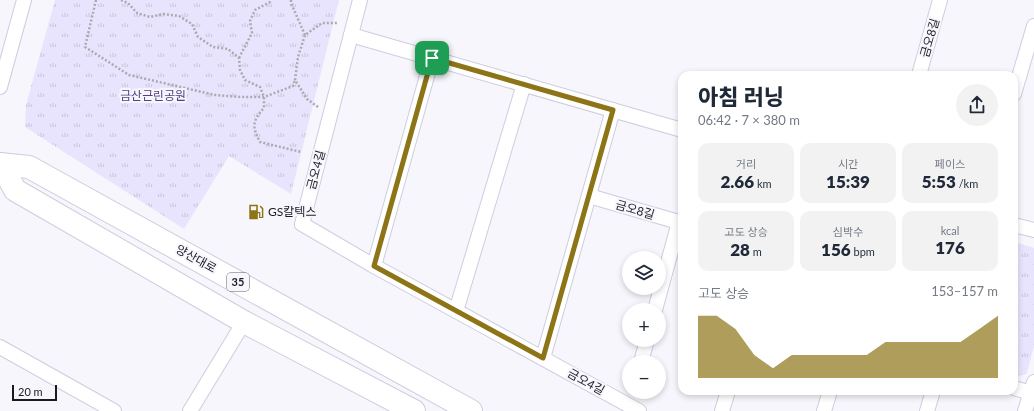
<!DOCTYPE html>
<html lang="ko">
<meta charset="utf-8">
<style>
body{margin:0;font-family:Lato,"Noto Sans KR",sans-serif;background:#f2f2f3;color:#1f2937;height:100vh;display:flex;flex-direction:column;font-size:15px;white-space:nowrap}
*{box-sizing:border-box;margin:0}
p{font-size:13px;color:#747a83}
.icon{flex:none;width:22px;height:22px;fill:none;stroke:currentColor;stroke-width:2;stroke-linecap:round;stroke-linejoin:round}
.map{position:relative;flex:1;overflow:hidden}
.drawer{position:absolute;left:678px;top:71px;width:340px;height:324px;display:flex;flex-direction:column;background:#fff;border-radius:12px;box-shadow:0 2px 6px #0003}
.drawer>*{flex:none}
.tools{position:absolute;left:622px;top:251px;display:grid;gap:8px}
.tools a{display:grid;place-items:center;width:44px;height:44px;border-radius:50%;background:#fff;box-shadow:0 2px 6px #0003;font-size:20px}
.scale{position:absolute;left:12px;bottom:10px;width:45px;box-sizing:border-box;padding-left:4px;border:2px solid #1b1a20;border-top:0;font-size:11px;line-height:14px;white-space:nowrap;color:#1b1a20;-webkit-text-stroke:3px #f7f6fd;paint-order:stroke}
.pin{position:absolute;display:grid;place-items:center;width:34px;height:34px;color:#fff;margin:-17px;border-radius:8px;box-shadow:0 2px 6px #0006}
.round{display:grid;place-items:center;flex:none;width:42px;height:42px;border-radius:21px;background:#f2f2f3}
.summary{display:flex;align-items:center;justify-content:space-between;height:68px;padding:0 20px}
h1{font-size:22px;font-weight:800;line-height:30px}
.metrics{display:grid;grid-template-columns:repeat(3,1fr);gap:6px;height:68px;padding:4px 20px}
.metrics div{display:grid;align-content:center;border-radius:10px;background:#f2f2f3;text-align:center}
.metrics b{font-size:17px;font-weight:800}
.metrics small{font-size:11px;font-weight:400}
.metrics p{font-size:11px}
.chart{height:112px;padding:8px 20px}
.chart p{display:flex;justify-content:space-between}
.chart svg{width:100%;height:72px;margin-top:4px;fill:#8c7417;opacity:.7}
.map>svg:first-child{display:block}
.grass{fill:url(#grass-tufts)}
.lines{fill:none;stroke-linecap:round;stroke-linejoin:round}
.minor-casing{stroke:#cfccde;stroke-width:16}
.primary-casing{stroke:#cfccde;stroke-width:24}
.path{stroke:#abaab0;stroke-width:2.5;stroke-dasharray:2 2;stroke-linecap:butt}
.minor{stroke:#fff;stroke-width:14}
.primary{stroke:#fff;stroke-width:22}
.route-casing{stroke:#fff;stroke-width:8}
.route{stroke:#8c7417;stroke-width:5}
.labels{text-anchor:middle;stroke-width:4;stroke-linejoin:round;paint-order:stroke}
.shield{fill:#f7f6fd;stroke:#5d5c62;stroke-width:1}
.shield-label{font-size:11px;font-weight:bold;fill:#1b1a20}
.street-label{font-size:12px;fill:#1b1a20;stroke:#f7f6fd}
.park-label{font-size:12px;fill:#534184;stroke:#f7f6fd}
.poi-label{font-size:12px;fill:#1b1a20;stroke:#f7f6fd;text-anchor:start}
</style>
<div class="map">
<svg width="1034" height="411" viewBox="0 0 1034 411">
<defs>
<pattern id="grass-tufts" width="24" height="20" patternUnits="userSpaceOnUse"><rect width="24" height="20" fill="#e9e4fd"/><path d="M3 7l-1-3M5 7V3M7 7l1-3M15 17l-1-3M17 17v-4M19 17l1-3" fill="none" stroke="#c7c3d9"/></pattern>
</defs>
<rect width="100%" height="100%" fill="#f7f6fd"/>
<!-- grass -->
<g class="grass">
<path d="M55,0H339L291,194L229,156L184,229L25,127L26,105Z"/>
<path d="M1014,242L1034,248V346L1027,373L1014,378Z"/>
</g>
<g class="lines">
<defs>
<g id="minor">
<path d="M360,0L302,224L374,266L639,411"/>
<path d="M351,35L682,130"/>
<path d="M919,75L940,0"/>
<path d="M0,87L24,0"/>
<path d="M1014,94L1034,26"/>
<path d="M589,196L682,223"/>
<path d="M1014,225L1034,230"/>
<path d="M374,266L432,58"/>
<path d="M655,310L679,222"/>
<path d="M456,311L524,84"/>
<path d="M0,347L114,411"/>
<path d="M543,358L613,110"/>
<path d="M641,362L647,340"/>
<path d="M1014,388L1031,393"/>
<path d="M190,411L244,322"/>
<path d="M722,411L728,391"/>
<path d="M824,411L830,391"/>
<path d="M927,411L933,391"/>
<path d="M1025,411L1034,382"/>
</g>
<g id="primary">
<path d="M0,164L29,167L471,411"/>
<path d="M1,164L15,190L244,322L414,411"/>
</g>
</defs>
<!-- minor casing -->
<use href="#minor" class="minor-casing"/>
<!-- primary casing -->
<use href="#primary" class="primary-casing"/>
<!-- path -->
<g class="path">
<path d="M96,0L85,47L129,75L215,95L240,97H264L293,86L295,80"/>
<path d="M121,0L128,3L137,13L150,17L163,14L179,16L192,24L198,37L213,47L228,49L239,58L240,70L245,80L260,87L264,97V108C252,121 252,127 260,142L301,152"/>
<path d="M291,0V3L305,35"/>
<path d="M239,58L252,33L250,21L255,10L270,2L271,0"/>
<path d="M318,107L307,99L295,80L298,57L305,35L322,23H337"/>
</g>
<!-- minor -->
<use href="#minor" class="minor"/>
<!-- primary -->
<use href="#primary" class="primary"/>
</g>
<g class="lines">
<defs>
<path id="route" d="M432,58L613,110L543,358L374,266Z"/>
</defs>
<!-- route casing -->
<use href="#route" class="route-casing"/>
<!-- route -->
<use href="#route" class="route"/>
</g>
<!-- icons -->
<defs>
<symbol id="fuel-bare" viewBox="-9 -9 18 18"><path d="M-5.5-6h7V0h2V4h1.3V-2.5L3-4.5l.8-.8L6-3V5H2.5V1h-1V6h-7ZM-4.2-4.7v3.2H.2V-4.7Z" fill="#8c7417" stroke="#f7f6fd" stroke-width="2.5" paint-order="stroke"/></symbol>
</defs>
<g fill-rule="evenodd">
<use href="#fuel-bare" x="245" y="201" width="22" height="22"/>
</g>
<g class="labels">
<!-- shield labels -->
<rect class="shield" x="227" y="273" width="22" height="18" rx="3"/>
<g class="shield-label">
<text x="238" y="286">35</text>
</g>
<!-- street labels -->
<g class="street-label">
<text transform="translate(930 38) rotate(-74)" y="4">금오8길</text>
<text transform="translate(316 170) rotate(-75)" y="4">금오4길</text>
<text transform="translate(635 210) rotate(16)" y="4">금오8길</text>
<text transform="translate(196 259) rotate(29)" y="4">양산대로</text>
<text transform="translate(586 382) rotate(29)" y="4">금오4길</text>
</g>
<!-- park labels -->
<g class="park-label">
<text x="153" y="100">금산근린공원</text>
</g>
<!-- poi labels -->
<g class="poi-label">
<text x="268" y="216">GS칼텍스</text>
</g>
</g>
</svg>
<div class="tools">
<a><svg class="icon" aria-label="layers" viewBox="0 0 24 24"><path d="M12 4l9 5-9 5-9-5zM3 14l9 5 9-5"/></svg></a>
<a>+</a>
<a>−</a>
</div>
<div class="scale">20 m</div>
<div class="pin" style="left:432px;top:58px;background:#1e9e55"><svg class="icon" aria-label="arrive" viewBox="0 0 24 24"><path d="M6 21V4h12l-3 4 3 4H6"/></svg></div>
<section class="drawer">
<div class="summary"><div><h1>아침 러닝</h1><p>06:42 · 7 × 380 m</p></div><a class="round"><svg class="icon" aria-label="share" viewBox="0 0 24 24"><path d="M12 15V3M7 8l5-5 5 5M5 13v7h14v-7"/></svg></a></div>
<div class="metrics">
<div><p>거리</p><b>2.66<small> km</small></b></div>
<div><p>시간</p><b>15:39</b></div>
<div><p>페이스</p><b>5:53<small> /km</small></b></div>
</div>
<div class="metrics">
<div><p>고도 상승</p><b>28<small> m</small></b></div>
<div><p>심박수</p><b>156<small> bpm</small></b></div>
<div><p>kcal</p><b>176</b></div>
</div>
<div class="chart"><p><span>고도 상승</span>153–157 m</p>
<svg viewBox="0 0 160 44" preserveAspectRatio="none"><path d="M0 44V6L10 6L20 14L30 30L40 38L50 30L60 30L70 30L80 30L90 30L100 22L110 22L120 22L130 22L140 22L150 14L160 6V44z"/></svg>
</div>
</section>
</div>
